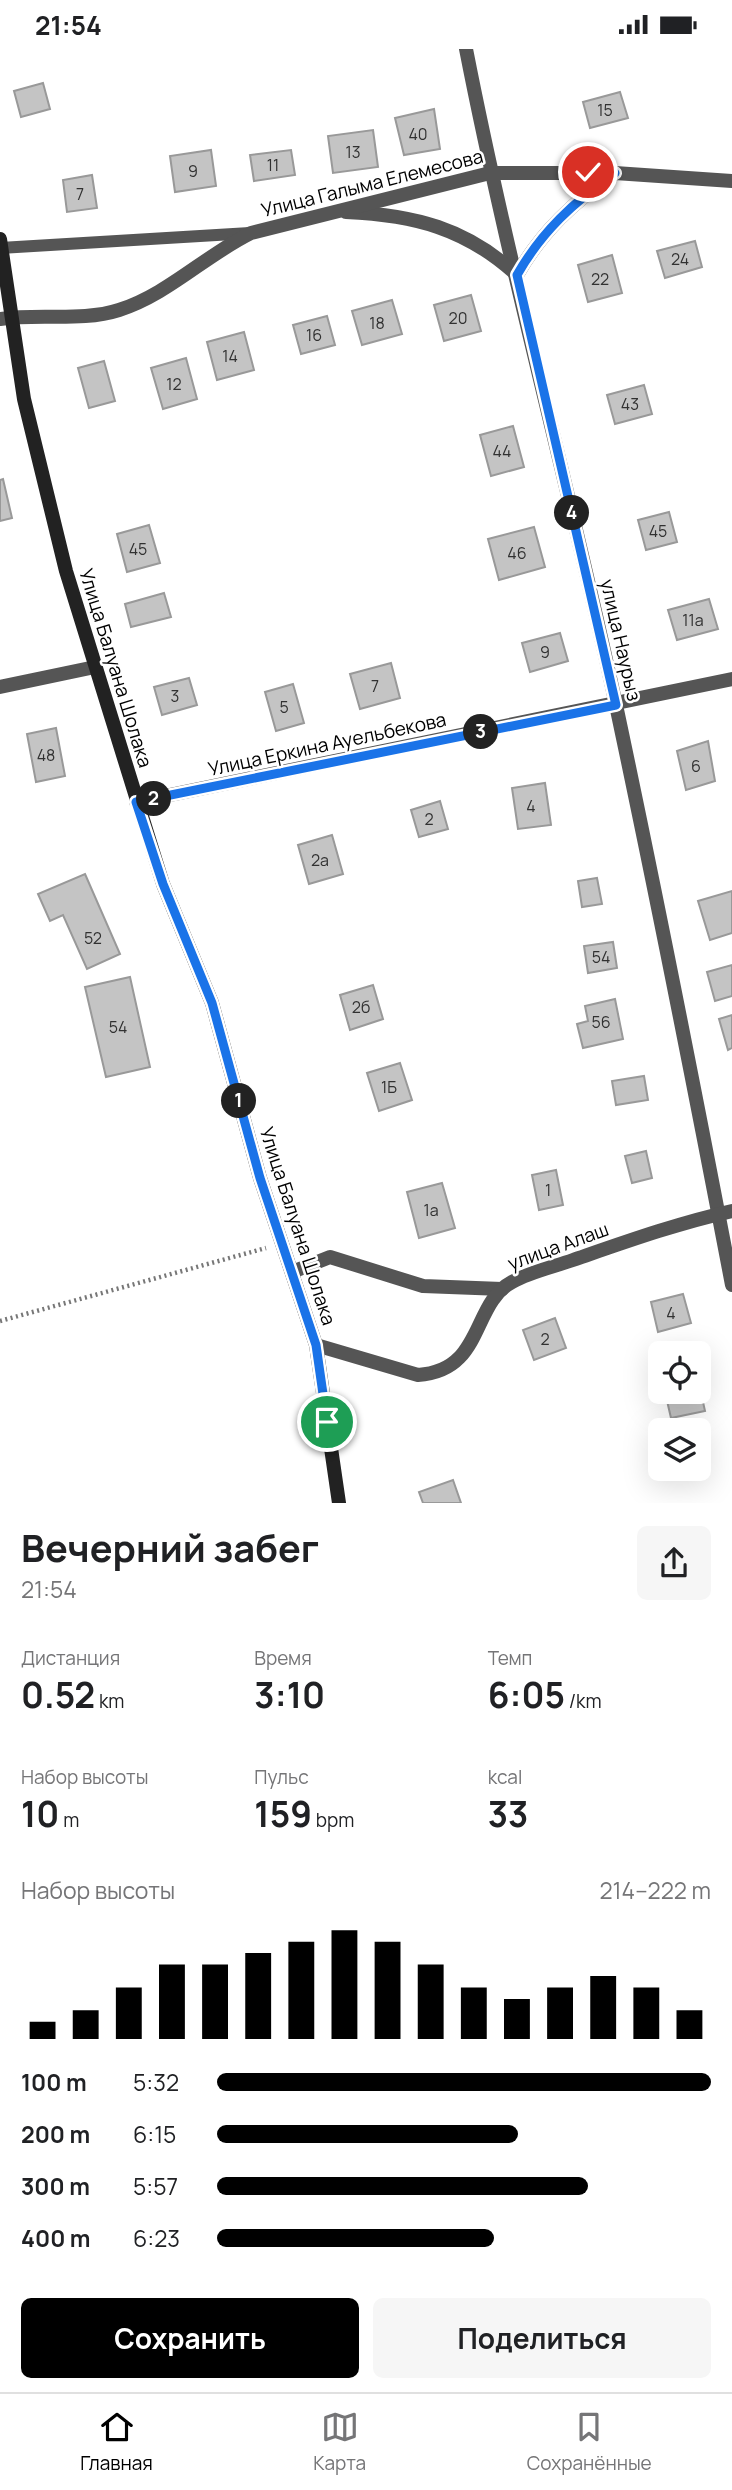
<!DOCTYPE html>
<html lang="ru">
<meta charset="utf-8">
<style>
body{margin:0;font-family:Manrope,sans-serif;background:#f6f6f6;color:#202124;height:100vh;display:flex;flex-direction:column;font-size:26px;white-space:nowrap}
*{box-sizing:border-box;margin:0}
p{font-size:23px;color:#757577}
.icon{flex:none;width:38px;height:38px;fill:none;stroke:currentColor;stroke-width:2;stroke-linecap:round;stroke-linejoin:round}
.map{position:relative;height:1454px;overflow:hidden}
.details{display:flex;flex-direction:column;background:#fff;flex:1}
.details>*{flex:none}
.buttons{position:absolute;left:648px;top:1292px;display:grid;gap:14px}
.buttons a{display:grid;place-items:center;width:63px;height:63px;border-radius:10px;background:#fff;box-shadow:0 7px 28px #0002;font-size:35px}
.pin{position:absolute;display:grid;place-items:center;width:60px;height:60px;color:#fff;margin:-30px;border:4px solid #fff;border-radius:50%;box-shadow:0 2px 7px #0007}
.km{position:absolute;width:35px;height:35px;margin:-18px;border-radius:50%;background:#222;color:#fff;font-size:19px;line-height:35px;text-align:center}
.round{display:grid;place-items:center;flex:none;width:74px;height:74px;border-radius:10px;background:#f6f6f6}
.head{display:flex;align-items:center;justify-content:space-between;height:119px;padding:0 21px}
h1{font-size:38px;font-weight:700;line-height:52px}
.stats{display:grid;grid-template-columns:repeat(3,1fr);gap:10px;height:119px;padding:7px 21px}
.stats div{display:grid;align-content:center}
.stats b{font-size:35px;font-weight:700}
.stats small{font-size:19px;font-weight:400}
.stats p{font-size:19px}
.chart{height:196px;padding:14px 21px}
.chart p{display:flex;justify-content:space-between}
.chart svg{width:100%;height:126px;margin-top:7px;stroke:#000;stroke-width:6}
.primary-button{display:flex;gap:14px;margin-top:auto;padding:14px 21px}
.primary-button a{flex:1;height:80px;border-radius:10px;background:#000;color:#fff;font-size:28px;font-weight:700;line-height:80px;text-align:center}
.primary-button a+a{background:#f6f6f6;color:#202124}
ul{padding:0 21px;list-style:none;font-size:23px}
li{display:grid;grid-template-columns:112px 84px 1fr;align-items:center;height:52px}
li i{height:18px;border-radius:9px;background:#000}
.status{display:flex;justify-content:space-between;align-items:center;height:49px;padding:0 35px;background:#fff;direction:ltr}
.status svg{height:19px;fill:currentColor}
.tab-bar{display:flex;justify-content:space-around;align-items:center;height:98px;border-top:2px solid #e0e0e0;background:#fff;font-size:19px;color:#757577}
.tab-bar a{display:grid;justify-items:center;gap:4px}
.tab-bar .on{color:#000}
.map>svg:first-child{display:block}
.building{fill:#c4c4c4;stroke:#999;stroke-width:2}
.lines{fill:none;stroke-linecap:round;stroke-linejoin:round}
.path{stroke:#777;stroke-width:4.5;stroke-dasharray:2 3.5;stroke-linecap:butt}
.lane{stroke:#555;stroke-width:12}
.street{stroke:#555;stroke-width:14}
.secondary{stroke:#222;stroke-width:14}
.route-casing{stroke:#fff;stroke-width:14}
.route{stroke:#1a73e8;stroke-width:9}
.labels{text-anchor:middle;stroke-width:5;stroke-linejoin:round;paint-order:stroke}
.number-label{font-size:16px;fill:#313131}
.street-label{font-size:19px;fill:#000;stroke:#fff}
</style>
<div class="status"><b>21:54</b><svg viewBox="0 0 49 12"><path d="M0 12V9h3v3zM5 12V6h3v6zM10 12V3h3v9zM15 12V0h3v12zM26 1h20v11H26zM47 4h2v5h-2z"/></svg></div>
<div class="map">
<svg width="732" height="1454" viewBox="0 0 732 1454">
<rect width="100%" height="100%" fill="#fff"/>
<!-- building -->
<g class="building">
<path d="M43,34L50,60L21,68L14,42Z"/>
<path d="M620,43L628,69L590,79L583,53Z"/>
<path d="M434,60L440,100L404,106L395,69Z"/>
<path d="M373,81L378,118L333,124L328,87Z"/>
<path d="M211,101L216,137L175,143L170,107Z"/>
<path d="M291,101L295,126L254,132L250,106Z"/>
<path d="M92,126L97,159L67,163L63,131Z"/>
<path d="M695,192L702,218L665,229L657,202Z"/>
<path d="M612,206L622,244L588,253L578,216Z"/>
<path d="M471,246L481,282L444,292L434,256Z"/>
<path d="M392,251L402,285L362,296L352,262Z"/>
<path d="M327,267L335,296L301,305L293,276Z"/>
<path d="M244,283L254,321L217,331L207,293Z"/>
<path d="M186,309L197,350L163,360L151,319Z"/>
<path d="M104,312L115,352L89,359L78,319Z"/>
<path d="M644,336L652,365L615,375L607,346Z"/>
<path d="M513,377L524,418L491,427L480,386Z"/>
<path d="M3,430L12,469L0,472V431Z"/>
<path d="M669,463L677,493L646,501L638,471Z"/>
<path d="M149,476L160,514L127,523L117,485Z"/>
<path d="M534,478L545,518L499,531L488,490Z"/>
<path d="M164,544L171,568L131,578L125,555Z"/>
<path d="M709,550L718,580L677,591L668,561Z"/>
<path d="M560,584L568,612L530,623L522,594Z"/>
<path d="M391,614L400,649L360,660L350,625Z"/>
<path d="M189,629L197,656L162,666L154,638Z"/>
<path d="M293,635L304,674L276,682L265,643Z"/>
<path d="M56,679L65,727L36,733L27,685Z"/>
<path d="M708,692L715,732L686,741L677,702Z"/>
<path d="M545,734L551,776L518,780L512,739Z"/>
<path d="M440,752L448,780L419,788L411,761Z"/>
<path d="M332,786L343,825L309,835L298,796Z"/>
<path d="M85,825L120,905L87,920L63,866L50,872L38,845Z"/>
<path d="M597,829L602,855L582,858L578,832Z"/>
<path d="M732,842V884L710,891L698,852Z"/>
<path d="M613,893L617,919L588,924L584,897Z"/>
<path d="M732,916V947L715,952L707,923Z"/>
<path d="M130,928L150,1018L106,1028L85,938Z"/>
<path d="M373,936L383,970L350,981L340,946Z"/>
<path d="M615,950L623,990L583,999L577,975L588,972L585,957Z"/>
<path d="M732,966V999L728,1001L719,970Z"/>
<path d="M400,1014L412,1051L379,1062L367,1024Z"/>
<path d="M644,1027L648,1051L616,1056L612,1032Z"/>
<path d="M646,1102L652,1129L632,1134L625,1107Z"/>
<path d="M556,1121L563,1156L539,1161L532,1126Z"/>
<path d="M442,1134L455,1179L419,1189L407,1143Z"/>
<path d="M683,1245L691,1274L658,1283L651,1253Z"/>
<path d="M555,1269L566,1299L534,1311L523,1281Z"/>
<path d="M699,1335L705,1362L671,1369L665,1343L698,1342Z"/>
<path d="M701,1393L707,1421L678,1430L673,1419H698V1394Z"/>
<path d="M453,1431L461,1454H423L419,1443Z"/>
</g>
<g class="lines">
<!-- path -->
<path class="path" d="M0,1272L266,1199"/>
<!-- lane -->
<path class="lane" d="M0,199L250,184"/>
<!-- street -->
<g class="street">
<path d="M466,0C509,220 569,437 616,656C657,849 695,1042 732,1236"/>
<path d="M346,163C414,166 466,179 517,226C542,182 574,153 615,124"/>
<path d="M0,270C39,264 82,273 119,261C167,246 206,206 251,184L490,124H615L732,132"/>
<path d="M0,638L95,618"/>
<path d="M136,753L732,630"/>
<path d="M292,1223L330,1208L423,1237L502,1240"/>
<path d="M316,1296L418,1326C484,1322 471,1255 512,1233C530,1223 553,1218 573,1211C625,1193 678,1174 732,1162"/>
</g>
<!-- secondary -->
<path class="secondary" d="M0,190L24,350L66,522L163,835L212,954L260,1129L316,1296L339,1454"/>
</g>
<g class="lines">
<defs>
<path id="route" d="M327,1373L316,1296L260,1129L212,954L163,835L136,753L616,656L517,226C542,182 574,153 615,124L588,123"/>
</defs>
<!-- route casing -->
<use href="#route" class="route-casing"/>
<!-- route -->
<use href="#route" class="route"/>
</g>
<g class="labels">
<!-- number labels -->
<g class="number-label">
<text x="605" y="67">15</text>
<text x="418" y="91">40</text>
<text x="353" y="109">13</text>
<text x="273" y="122">11</text>
<text x="193" y="128">9</text>
<text x="80" y="151">7</text>
<text x="680" y="216">24</text>
<text x="600" y="236">22</text>
<text x="458" y="275">20</text>
<text x="377" y="280">18</text>
<text x="314" y="292">16</text>
<text x="230" y="313">14</text>
<text x="174" y="341">12</text>
<text x="630" y="361">43</text>
<text x="502" y="408">44</text>
<text x="658" y="488">45</text>
<text x="138" y="506">45</text>
<text x="517" y="510">46</text>
<text x="693" y="577">11а</text>
<text x="545" y="609">9</text>
<text x="375" y="643">7</text>
<text x="175" y="653">3</text>
<text x="284" y="664">5</text>
<text x="46" y="712">48</text>
<text x="696" y="723">6</text>
<text x="531" y="763">4</text>
<text x="429" y="776">2</text>
<text x="320" y="817">2а</text>
<text x="93" y="895">52</text>
<text x="601" y="914">54</text>
<text x="361" y="964">2б</text>
<text x="601" y="979">56</text>
<text x="118" y="984">54</text>
<text x="389" y="1044">1Б</text>
<text x="548" y="1147">1</text>
<text x="431" y="1167">1а</text>
<text x="671" y="1270">4</text>
<text x="545" y="1296">2</text>
</g>
<!-- street labels -->
<g class="street-label">
<text transform="translate(372 134) rotate(-14)" y="7">Улица Галыма Елемесова</text>
<text transform="translate(621 591) rotate(77)" y="7">улица Наурыз</text>
<text transform="translate(116 619) rotate(73)" y="7">Улица Балуана Шолака</text>
<text transform="translate(327 695) rotate(-12)" y="7">Улица Еркина Ауельбекова</text>
<text transform="translate(298 1177) rotate(72)" y="7">Улица Балуана Шолака</text>
<text transform="translate(558 1197) rotate(-20)" y="7">улица Алаш</text>
</g>
</g>
</svg>
<div class="buttons">
<a><svg class="icon" aria-label="locate" viewBox="0 0 24 24"><circle cx="12" cy="12" r="6"/><path d="M12 2v4M12 18v4M2 12h4M18 12h4"/></svg></a>
<a><svg class="icon" aria-label="layers" viewBox="0 0 24 24"><path d="M12 4l9 5-9 5-9-5zM3 14l9 5 9-5"/></svg></a>
</div>
<div class="pin" style="left:327px;top:1373px;background:#1e9e55"><svg class="icon" aria-label="arrive" viewBox="0 0 24 24"><path d="M6 21V4h12l-3 4 3 4H6"/></svg></div>
<div class="pin" style="left:588px;top:123px;background:#d93025"><svg class="icon" aria-label="check" viewBox="0 0 24 24"><path d="M5 12l5 5 9-10"/></svg></div>
<b class="km" style="left:239px;top:1052px">1</b>
<b class="km" style="left:154px;top:750px">2</b>
<b class="km" style="left:481px;top:683px">3</b>
<b class="km" style="left:572px;top:464px">4</b>
</div>
<section class="details">
<div class="head"><div><h1>Вечерний забег</h1><p>21:54</p></div><a class="round"><svg class="icon" aria-label="share" viewBox="0 0 24 24"><path d="M12 15V3M7 8l5-5 5 5M5 13v7h14v-7"/></svg></a></div>
<div class="stats">
<div><p>Дистанция</p><b>0.52<small> km</small></b></div>
<div><p>Время</p><b>3:10</b></div>
<div><p>Темп</p><b>6:05<small> /km</small></b></div>
</div>
<div class="stats">
<div><p>Набор высоты</p><b>10<small> m</small></b></div>
<div><p>Пульс</p><b>159<small> bpm</small></b></div>
<div><p>kcal</p><b>33</b></div>
</div>
<div class="chart"><p><span>Набор высоты</span>214–222 m</p>
<svg viewBox="0 0 160 44" preserveAspectRatio="none"><path d="M5 44V38M15 44V34M25 44V26M35 44V18M45 44V18M55 44V14M65 44V10M75 44V6M85 44V10M95 44V18M105 44V26M115 44V30M125 44V26M135 44V22M145 44V26M155 44V34"/></svg>
</div>
<ul>
<li><b>100 m</b>5:32<i style="width:100%"></i></li>
<li><b>200 m</b>6:15<i style="width:61%"></i></li>
<li><b>300 m</b>5:57<i style="width:75%"></i></li>
<li><b>400 m</b>6:23<i style="width:56%"></i></li>
</ul>
<div class="primary-button"><a>Сохранить</a><a>Поделиться</a></div>
</section>
<nav class="tab-bar">
<a class="on"><svg class="icon" aria-label="home" viewBox="0 0 24 24"><path d="M3 11l9-7 9 7M6 9v11h12V9"/></svg>Главная</a>
<a><svg class="icon" aria-label="map" viewBox="0 0 24 24"><path d="M3 6l6-2 6 2 6-2v14l-6 2-6-2-6 2zM9 4v14M15 6v14"/></svg>Карта</a>
<a><svg class="icon" aria-label="saved" viewBox="0 0 24 24"><path d="M7 4h10v16l-5-4-5 4z"/></svg>Сохранённые</a>
</nav>
